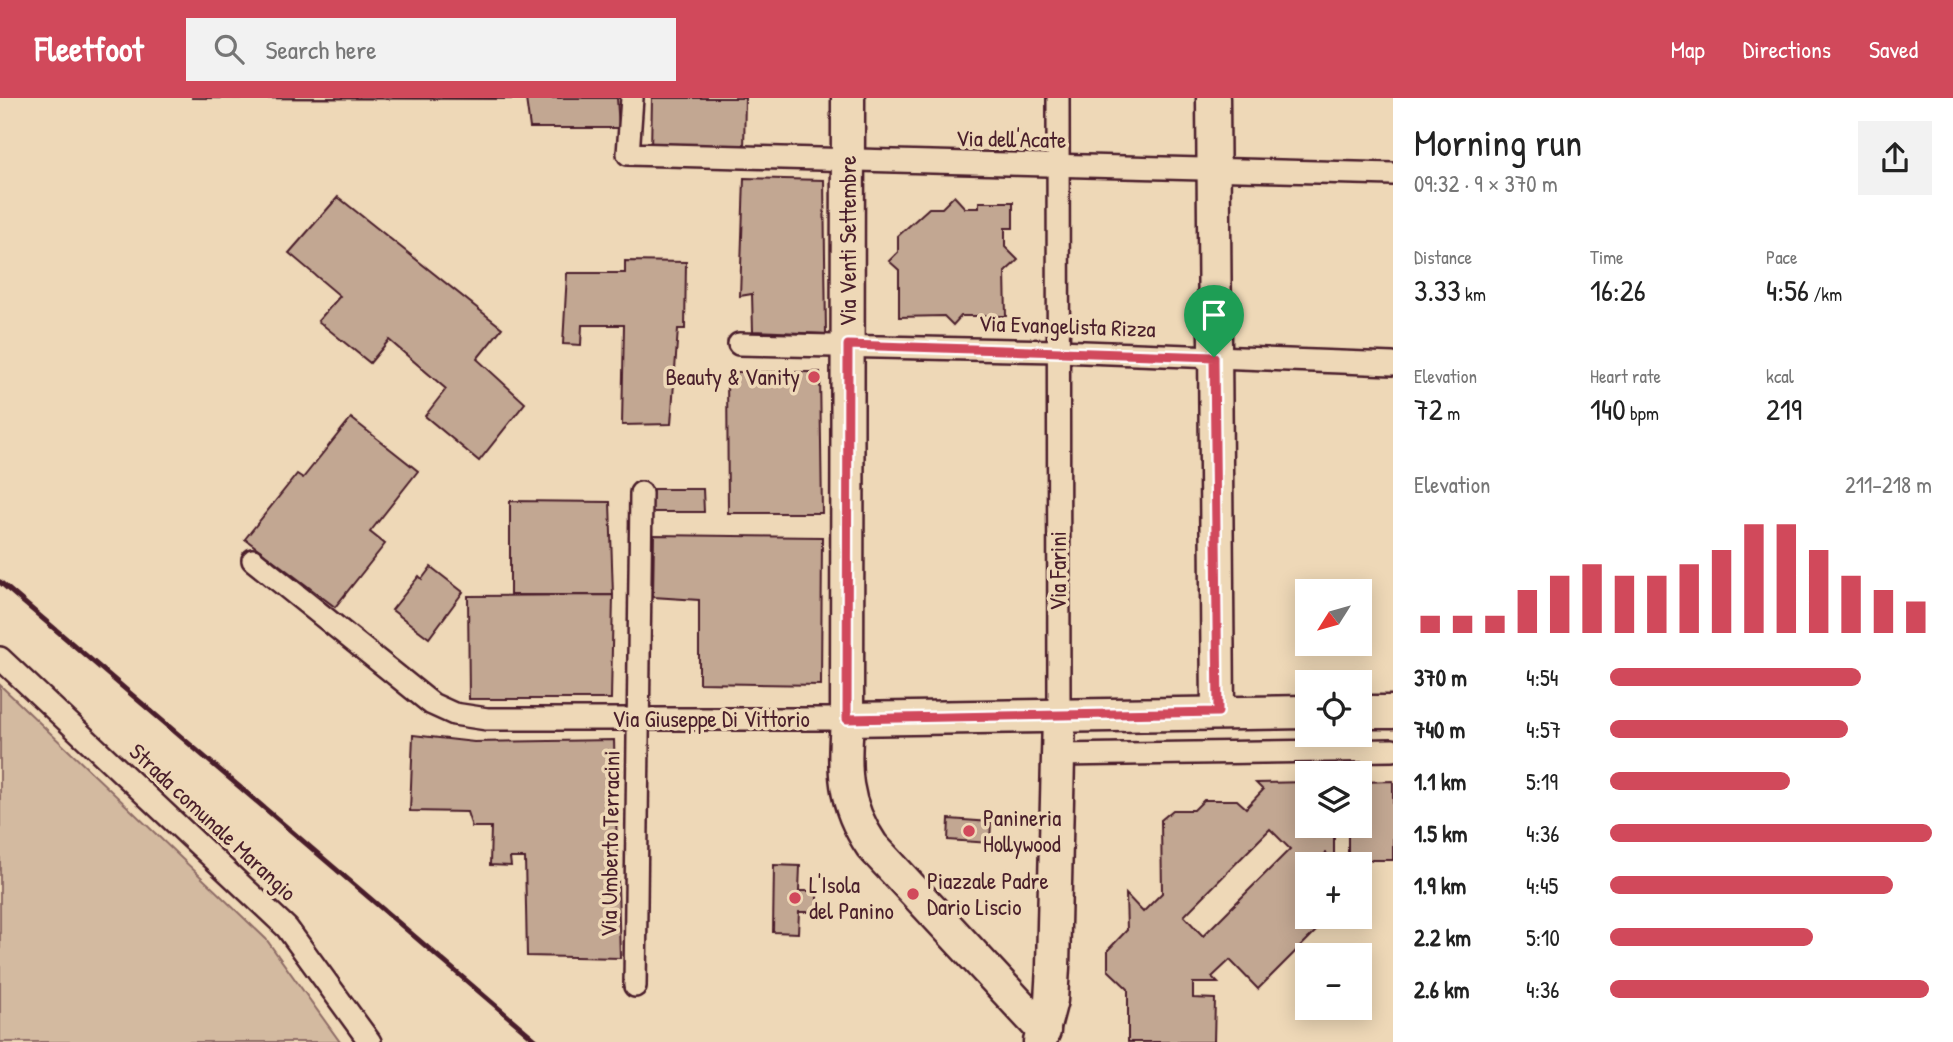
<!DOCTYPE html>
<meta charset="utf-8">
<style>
body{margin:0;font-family:"Patrick Hand",sans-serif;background:#f2f2f2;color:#222;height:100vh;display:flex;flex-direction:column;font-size:26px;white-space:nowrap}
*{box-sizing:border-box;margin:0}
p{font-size:23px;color:#767676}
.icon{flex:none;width:38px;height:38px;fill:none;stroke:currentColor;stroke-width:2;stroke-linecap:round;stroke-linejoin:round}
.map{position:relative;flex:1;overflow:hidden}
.details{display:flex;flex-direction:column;background:#fff;width:560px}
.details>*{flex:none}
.needle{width:46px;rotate:233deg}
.tools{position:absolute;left:1295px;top:481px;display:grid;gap:14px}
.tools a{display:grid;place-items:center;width:77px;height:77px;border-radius:0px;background:#fff;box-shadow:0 4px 18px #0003;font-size:35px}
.pin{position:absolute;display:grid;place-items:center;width:60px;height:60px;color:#fff;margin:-72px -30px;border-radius:50% 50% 50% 0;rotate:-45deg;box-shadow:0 0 7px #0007}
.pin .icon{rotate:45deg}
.round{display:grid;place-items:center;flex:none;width:74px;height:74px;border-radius:0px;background:#f2f2f2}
.head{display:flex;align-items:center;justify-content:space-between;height:119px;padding:0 21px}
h1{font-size:38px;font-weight:600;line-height:52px}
.metrics{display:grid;grid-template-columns:repeat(3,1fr);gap:10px;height:119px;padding:7px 21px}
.metrics div{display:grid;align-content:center}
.metrics b{font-size:30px;font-weight:600}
.metrics small{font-size:19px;font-weight:400}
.metrics p{font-size:19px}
.chart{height:196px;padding:14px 21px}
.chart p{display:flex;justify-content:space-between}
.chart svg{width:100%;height:126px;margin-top:7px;stroke:#d1495b;stroke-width:6}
ul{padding:0 21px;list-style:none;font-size:23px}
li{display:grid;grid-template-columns:112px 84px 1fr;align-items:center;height:52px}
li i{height:18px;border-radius:9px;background:#d1495b}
header{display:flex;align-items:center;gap:42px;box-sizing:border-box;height:98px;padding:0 35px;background:#d1495b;color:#fff}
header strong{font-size:33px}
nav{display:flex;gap:38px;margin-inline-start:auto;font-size:24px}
.search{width:490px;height:63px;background:#f2f2f2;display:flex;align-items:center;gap:18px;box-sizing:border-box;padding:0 24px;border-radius:0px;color:#767676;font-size:26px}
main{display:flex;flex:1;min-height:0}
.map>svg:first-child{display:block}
.green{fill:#d3baa0;stroke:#8e6c66;stroke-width:2}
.building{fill:#c2a792;stroke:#4a1f2b;stroke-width:2;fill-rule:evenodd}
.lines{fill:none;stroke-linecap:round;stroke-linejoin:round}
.street-casing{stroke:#4a1f2b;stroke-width:26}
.secondary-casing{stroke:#4a1f2b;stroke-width:37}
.street{stroke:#eed8b7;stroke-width:21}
.secondary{stroke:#eed8b7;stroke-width:32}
.rail{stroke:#4a1f2b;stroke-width:5}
.route-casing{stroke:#fff;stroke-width:14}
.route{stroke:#d1495b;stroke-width:9}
.poi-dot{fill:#d1495b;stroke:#eed8b7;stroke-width:2.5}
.labels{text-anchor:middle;stroke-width:7;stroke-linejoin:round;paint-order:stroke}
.street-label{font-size:23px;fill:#4a1f2b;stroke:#eed8b7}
.poi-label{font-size:23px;fill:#4a1f2b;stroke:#eed8b7;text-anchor:start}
</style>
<header>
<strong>Fleetfoot</strong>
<div class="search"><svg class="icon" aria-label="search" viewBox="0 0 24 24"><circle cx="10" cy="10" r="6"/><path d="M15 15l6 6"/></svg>Search here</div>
<nav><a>Map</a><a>Directions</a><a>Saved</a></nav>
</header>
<main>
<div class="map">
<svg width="1393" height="944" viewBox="0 0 1393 944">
<rect width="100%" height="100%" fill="#eed8b7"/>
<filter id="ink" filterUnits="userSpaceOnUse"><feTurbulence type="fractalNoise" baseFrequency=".0143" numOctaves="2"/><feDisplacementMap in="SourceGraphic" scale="14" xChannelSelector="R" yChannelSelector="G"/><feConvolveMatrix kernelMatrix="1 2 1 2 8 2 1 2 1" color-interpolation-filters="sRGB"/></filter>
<g filter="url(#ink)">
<!-- green -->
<path class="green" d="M0,587L266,841L340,944H0Z"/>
<!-- building -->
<g class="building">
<path d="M191,0H617L619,30H530L526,1Z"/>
<path d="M652,0H745L744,52L651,53Z"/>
<path d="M744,80L824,82L826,236L753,233L752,196L740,198Z"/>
<path d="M954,98L965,110H979V104H1013V130H1005V149L1018,162L1005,174L1006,218H961L953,227L944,218L899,219V172L889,163L898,154V138L929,110H942Z"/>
<path d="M338,99L502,230L477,261L525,305L479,363L425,318L446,291L389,242L370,265L318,223L340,198L289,155Z"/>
<path d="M625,163L686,164L685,231H678L671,326L622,327L624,227H582L581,247L563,246L567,175H625Z"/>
<path d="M727,274H820L822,415H728Z"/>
<path d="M351,320L418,373L370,434L385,446L335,509L245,441L297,376L303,380Z"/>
<path d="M652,391H703L704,414H652Z"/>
<path d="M510,403L610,404L613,497H510Z"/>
<path d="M654,437L822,439L821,587L699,585V502L653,499Z"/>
<path d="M431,469L463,494L429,540L392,512L419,478L422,481Z"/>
<path d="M613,497L611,601H469L468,498Z"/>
<path d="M413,637L474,644L614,642L620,860L527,858L525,760H510L511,768L490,767L491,729H472L467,714L410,713Z"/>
<path d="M1393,683V762H1348V734L1334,735V763L1326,755L1314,766H1307V819H1330L1258,891L1230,862L1212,879L1218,885H1193V900L1215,901L1214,944H1128V891L1108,872V852L1127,832L1126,796L1143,814L1162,795L1161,722L1173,712H1194L1204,702H1237L1246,710L1263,692L1256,685L1307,684V728H1360V684ZM1270,731L1290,751L1203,838L1184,818Z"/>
<path d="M949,721L991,724L990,745L948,742Z"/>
<path d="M774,767L800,768L799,793H817V814H799L798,835L773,834Z"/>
</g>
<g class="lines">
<defs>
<g id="street">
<path d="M632,0L628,56L1393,76"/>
<path d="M1058,0L1059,618"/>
<path d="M739,246L1058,253L1393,266"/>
<path d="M253,462L432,606L454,616L487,621H847"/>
<path d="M0,560L287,830L370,944"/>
<path d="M1058,657L1393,652"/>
<path d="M635,888L641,395"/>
</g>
<g id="secondary">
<path d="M848,0L847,621C844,672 842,704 872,748L1044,933"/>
<path d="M1213,0L1218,614"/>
<path d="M1360,614H1393"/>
<path d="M847,621L1307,614"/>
<path d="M1040,944L1051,902L1053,869L1059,618"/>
</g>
</defs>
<!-- street casing -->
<use href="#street" class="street-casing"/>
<!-- secondary casing -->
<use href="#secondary" class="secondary-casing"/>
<!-- street -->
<use href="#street" class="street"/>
<!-- secondary -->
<use href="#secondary" class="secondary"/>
<!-- rail -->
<path class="rail" d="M0,484L538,944"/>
</g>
</g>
<g class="lines" filter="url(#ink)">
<defs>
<path id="route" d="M848,247L1214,259L1218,614L847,621Z"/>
</defs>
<!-- route casing -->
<use href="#route" class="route-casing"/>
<!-- route -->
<use href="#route" class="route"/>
</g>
<!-- markers -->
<g class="poi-dot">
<circle cx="814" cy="279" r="7"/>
<circle cx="969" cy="733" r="7"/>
<circle cx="913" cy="796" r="7"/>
<circle cx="795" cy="800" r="7"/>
</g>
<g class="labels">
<!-- street labels -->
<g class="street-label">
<text transform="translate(1011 41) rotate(1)" y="8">Via dell'Acate</text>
<text transform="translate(848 143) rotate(-90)" y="8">Via Venti Settembre</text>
<text transform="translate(1067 228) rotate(2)" y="8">Via Evangelista Rizza</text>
<text transform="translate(1058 473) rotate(-90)" y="8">Via Farini</text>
<text x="711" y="629">Via Giuseppe Di Vittorio</text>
<text transform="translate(213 724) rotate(43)" y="8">Strada comunale Marangio</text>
<text transform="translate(610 746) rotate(-89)" y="8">Via Umberto Terracini</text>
</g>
<!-- poi labels -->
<g class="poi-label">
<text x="800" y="287" text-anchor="end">Beauty &amp; Vanity</text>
<text x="983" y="728">Panineria<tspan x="983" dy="26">Hollywood</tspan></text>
<text x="927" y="791">Piazzale Padre<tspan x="927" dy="26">Dario Liscio</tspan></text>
<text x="809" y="795">L'Isola<tspan x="809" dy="26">del Panino</tspan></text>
</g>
</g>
</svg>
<div class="tools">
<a><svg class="needle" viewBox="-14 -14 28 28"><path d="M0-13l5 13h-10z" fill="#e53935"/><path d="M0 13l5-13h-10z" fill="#767676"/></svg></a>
<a><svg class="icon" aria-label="locate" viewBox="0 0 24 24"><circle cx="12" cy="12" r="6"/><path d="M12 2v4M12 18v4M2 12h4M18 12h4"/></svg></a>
<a><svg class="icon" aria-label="layers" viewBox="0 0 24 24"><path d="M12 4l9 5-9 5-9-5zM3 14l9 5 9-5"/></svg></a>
<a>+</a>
<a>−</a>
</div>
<div class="pin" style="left:1214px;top:259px;background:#1e9e55"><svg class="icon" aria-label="arrive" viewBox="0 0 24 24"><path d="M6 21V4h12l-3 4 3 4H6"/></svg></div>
</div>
<section class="details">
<div class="head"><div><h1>Morning run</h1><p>09:32 · 9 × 370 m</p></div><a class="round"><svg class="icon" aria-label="share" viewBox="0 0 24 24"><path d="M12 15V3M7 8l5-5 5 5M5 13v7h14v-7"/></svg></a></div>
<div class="metrics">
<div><p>Distance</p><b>3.33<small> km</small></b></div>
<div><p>Time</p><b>16:26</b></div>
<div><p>Pace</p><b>4:56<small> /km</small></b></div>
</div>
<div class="metrics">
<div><p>Elevation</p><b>72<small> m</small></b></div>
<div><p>Heart rate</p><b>140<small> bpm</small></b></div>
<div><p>kcal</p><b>219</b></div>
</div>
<div class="chart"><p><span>Elevation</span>211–218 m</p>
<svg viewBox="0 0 160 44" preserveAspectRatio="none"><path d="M5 44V38M15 44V38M25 44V38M35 44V29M45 44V24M55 44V20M65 44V24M75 44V24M85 44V20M95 44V15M105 44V6M115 44V6M125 44V15M135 44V24M145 44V29M155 44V33"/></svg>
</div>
<ul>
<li><b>370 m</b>4:54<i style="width:78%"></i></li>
<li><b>740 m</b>4:57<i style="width:74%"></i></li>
<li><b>1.1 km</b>5:19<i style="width:56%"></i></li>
<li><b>1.5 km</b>4:36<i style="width:100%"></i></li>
<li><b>1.9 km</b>4:45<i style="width:88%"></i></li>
<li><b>2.2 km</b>5:10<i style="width:63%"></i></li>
<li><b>2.6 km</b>4:36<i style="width:99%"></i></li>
</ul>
</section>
</main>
